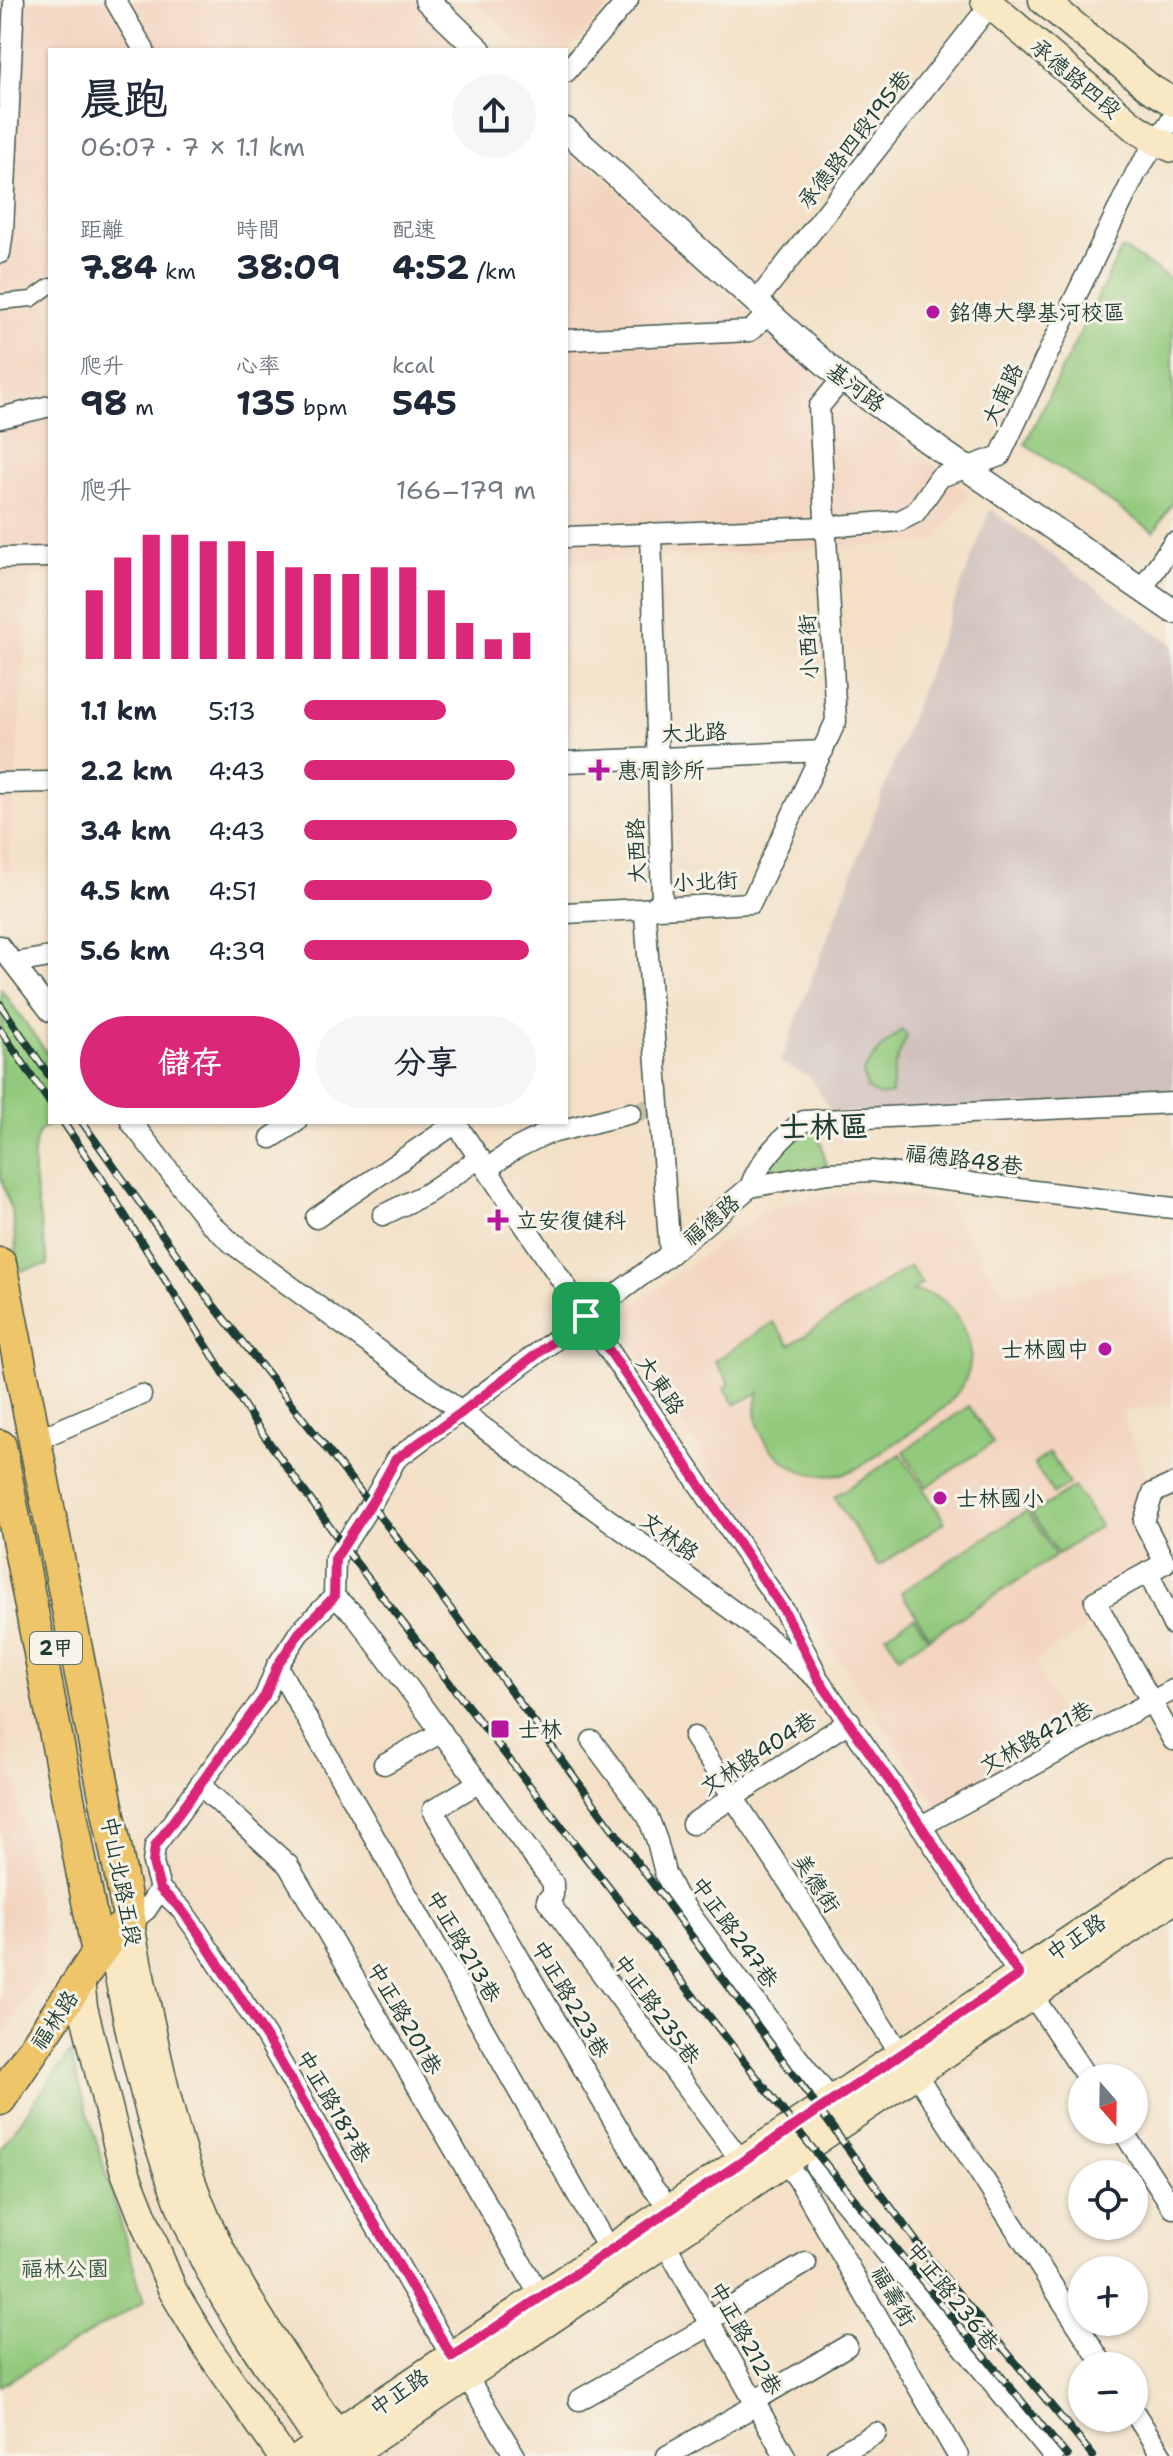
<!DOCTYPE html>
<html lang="zh-TW">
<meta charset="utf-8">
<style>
body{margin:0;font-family:"Shantell Sans","LXGW WenKai TC",sans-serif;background:#f6f6f7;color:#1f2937;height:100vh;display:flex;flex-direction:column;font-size:30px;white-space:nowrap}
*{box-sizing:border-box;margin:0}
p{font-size:26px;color:#747a83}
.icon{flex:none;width:44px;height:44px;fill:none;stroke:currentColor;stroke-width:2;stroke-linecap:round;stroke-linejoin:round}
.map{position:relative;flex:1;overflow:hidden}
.details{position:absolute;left:48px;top:48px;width:520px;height:1076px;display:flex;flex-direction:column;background:#fff;border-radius:0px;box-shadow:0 2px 6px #0004}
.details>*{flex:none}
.needle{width:52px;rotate:160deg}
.controls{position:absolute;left:1068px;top:2064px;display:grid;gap:16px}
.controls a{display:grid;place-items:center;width:80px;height:80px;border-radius:50%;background:#fff;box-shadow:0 2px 6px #0004;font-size:40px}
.pin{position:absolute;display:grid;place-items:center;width:68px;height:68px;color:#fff;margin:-34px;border-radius:16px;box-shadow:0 4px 12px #0006}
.round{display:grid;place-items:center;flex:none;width:84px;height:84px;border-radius:42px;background:#f6f6f7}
.overview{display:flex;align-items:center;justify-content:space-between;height:136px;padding:0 32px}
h1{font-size:44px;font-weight:700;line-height:60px}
.metrics{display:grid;grid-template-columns:repeat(3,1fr);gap:12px;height:136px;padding:8px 32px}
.metrics div{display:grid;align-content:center}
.metrics b{font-size:34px;font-weight:700}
.metrics small{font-size:22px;font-weight:400}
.metrics p{font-size:22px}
.chart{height:224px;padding:16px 32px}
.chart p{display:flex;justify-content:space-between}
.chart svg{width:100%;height:144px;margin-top:8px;stroke:#db2777;stroke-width:6}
.action{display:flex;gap:16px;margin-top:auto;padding:16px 32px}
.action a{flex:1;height:92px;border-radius:48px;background:#db2777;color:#fff;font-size:32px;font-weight:700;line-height:92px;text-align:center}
.action a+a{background:#f6f6f7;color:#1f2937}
ul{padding:0 32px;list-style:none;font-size:26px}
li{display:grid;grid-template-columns:128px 96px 1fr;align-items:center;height:60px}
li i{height:20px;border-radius:10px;background:#db2777}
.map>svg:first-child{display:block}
.built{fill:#f3d4bf}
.industrial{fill:#cfc0bb}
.green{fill:#92c97c;stroke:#588358;stroke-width:2}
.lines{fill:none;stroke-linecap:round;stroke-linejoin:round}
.minor-tunnel{stroke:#c9bfa9;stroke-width:20;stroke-dasharray:20 10;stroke-linecap:butt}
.pedestrian-casing{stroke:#3f554a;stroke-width:17}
.minor-casing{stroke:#3f554a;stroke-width:23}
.tertiary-casing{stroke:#3f554a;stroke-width:27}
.secondary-casing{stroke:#3f554a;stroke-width:31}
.primary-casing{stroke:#3f554a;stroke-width:35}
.pedestrian{stroke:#fff;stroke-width:14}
.minor{stroke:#fff;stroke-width:20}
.tertiary{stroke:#fff;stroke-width:24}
.secondary{stroke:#f8e8c3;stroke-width:28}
.primary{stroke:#eec569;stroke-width:32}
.rail-casing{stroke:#1f3d34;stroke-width:8}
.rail{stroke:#f7f3e8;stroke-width:5;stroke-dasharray:15;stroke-linecap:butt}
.route-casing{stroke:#fff;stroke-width:16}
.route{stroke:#db2777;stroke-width:10}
.poi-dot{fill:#b5179e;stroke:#f7f3e8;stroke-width:3}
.labels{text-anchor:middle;stroke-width:6;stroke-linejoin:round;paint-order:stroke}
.shield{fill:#f7f3e8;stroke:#60746a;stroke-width:2}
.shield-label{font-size:20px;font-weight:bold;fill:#1f3d34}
.street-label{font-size:22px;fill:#1f3d34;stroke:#f7f3e8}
.poi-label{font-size:22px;fill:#1f3d34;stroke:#f7f3e8;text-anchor:start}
.park-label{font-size:22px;fill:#365942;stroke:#f7f3e8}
.district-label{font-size:30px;font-weight:bold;fill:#1f3d34;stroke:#f7f3e8}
</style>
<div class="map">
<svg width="1173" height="2456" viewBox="0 0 1173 2456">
<rect width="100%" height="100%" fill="#f7f3e8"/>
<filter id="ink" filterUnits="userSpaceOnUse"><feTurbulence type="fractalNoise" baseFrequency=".0125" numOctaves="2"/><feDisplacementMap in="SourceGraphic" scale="16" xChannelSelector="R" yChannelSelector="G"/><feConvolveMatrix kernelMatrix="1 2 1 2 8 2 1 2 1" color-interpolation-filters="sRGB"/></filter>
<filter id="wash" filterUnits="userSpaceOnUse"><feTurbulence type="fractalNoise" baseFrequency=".006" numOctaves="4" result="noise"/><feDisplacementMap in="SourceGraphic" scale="32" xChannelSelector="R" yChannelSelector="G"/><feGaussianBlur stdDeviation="1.8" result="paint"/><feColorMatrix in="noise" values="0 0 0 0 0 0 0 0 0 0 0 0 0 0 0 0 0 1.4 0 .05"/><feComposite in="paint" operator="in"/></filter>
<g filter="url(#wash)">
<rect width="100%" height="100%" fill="#f3e0c6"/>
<!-- built -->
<g class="built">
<path d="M0,0H414L468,50H50V575L30,576L9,871L0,870Z"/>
<path d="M476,0H615L566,53V50H527Z"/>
<path d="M566,142L821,381L970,493L936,542L566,562Z"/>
<path d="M858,1191L946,1202L1005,1295L1173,1259V1402L1122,1412L1150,1488L1159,1559L1080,1603L1091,1625L1036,1661L1059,1715L996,1748L1006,1771L938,1808L731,1495L713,1471L616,1318L766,1210L810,1197Z"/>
<path d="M0,1704L45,1942L42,1975L0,2041Z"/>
</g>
<!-- industrial -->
<path class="industrial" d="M990,509L1173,645V1097L832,1113L808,1075L780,1063Z"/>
<!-- green -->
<g class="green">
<path d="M1122,248L1173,280V502L1154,532L1025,444Z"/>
<path d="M1,989L50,1057V1122H53C50,1124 45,1126 42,1129C22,1149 44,1237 48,1265L18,1271L13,1217L0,1174Z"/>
<path d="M901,1030L907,1035L894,1068L892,1094L879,1096L867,1089L863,1072L880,1049Z"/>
<path d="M817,1128L827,1166L763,1175L795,1134Z"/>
<path d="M910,1266L922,1283L912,1291C936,1293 948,1299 960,1321C995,1382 936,1415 894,1444C876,1455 857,1473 836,1475C813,1478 791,1469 775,1453C758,1436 752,1414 759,1392L735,1405L724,1388L730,1384L715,1361L773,1322L790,1345Z"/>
<path d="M969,1406L993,1443L926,1487L904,1451Z"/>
<path d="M1050,1453L1069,1484L1054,1494L1034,1464Z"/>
<path d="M901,1454L945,1522L879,1566L834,1497Z"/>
<path d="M1074,1487L1100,1526L1058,1554L1032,1514Z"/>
<path d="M1027,1511L1056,1556L930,1637L901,1592Z"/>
<path d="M914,1617L928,1638L899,1656L886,1635Z"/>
<path d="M70,2053L144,2301L0,2386V2149Z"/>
</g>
</g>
<g filter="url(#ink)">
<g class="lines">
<!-- minor-tunnel -->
<path class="minor-tunnel" d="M631,1113L649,1109"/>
<defs>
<path id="pedestrian" d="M0,302L32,299L50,286"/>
<g id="minor">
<path d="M115,0L144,50"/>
<path d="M566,72L628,0"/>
<path d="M0,253L3,231L14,0"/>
<path d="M756,302L990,5"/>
<path d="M568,340L750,331L769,313"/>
<path d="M0,418L50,406"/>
<path d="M651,533L662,900L645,915L670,1254"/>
<path d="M566,537L825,527L899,521L915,513L940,477L1000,456L1051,347L1136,173L1173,117"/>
<path d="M0,558L50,557"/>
<path d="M1142,589L1173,543"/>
<path d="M566,762L823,751"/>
<path d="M0,783L50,782"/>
<path d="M566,913L751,903L836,721L819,407L842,379"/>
<path d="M0,946L50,1011"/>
<path d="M14,963L50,957"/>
<path d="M131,1122L210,1223L233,1244L748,1622L819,1680L921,1826L1087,2078"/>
<path d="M455,1122L785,1612L816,1673"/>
<path d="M271,1138L296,1122"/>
<path d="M487,1169L513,1150L543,1135L631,1113"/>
<path d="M750,1187L828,1173L872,1171L1173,1208"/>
<path d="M383,1215L426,1194L480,1158"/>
<path d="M316,1218L456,1123"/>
<path d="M34,1439L45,1436L141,1395"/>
<path d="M1173,1484L1153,1493L1144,1522L1165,1563L1095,1601L1173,1740"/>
<path d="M1148,1572L1173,1625"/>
<path d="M334,1597L354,1614L553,1883V1895L547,1900L742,2162"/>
<path d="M277,1666L609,2250"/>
<path d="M694,1737L901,2055"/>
<path d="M592,1741L648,1817L657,1841L665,1873L676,1895L786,2043L832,2101"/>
<path d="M384,1764L442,1732"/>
<path d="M478,1783L433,1810L653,2188L671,2209"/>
<path d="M200,1785L288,1865L541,2297"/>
<path d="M692,1824L850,1721"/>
<path d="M921,1826L1173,1690"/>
<path d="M160,1889L181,1909L197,1931L266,2037L452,2357"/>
<path d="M130,1922L146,1910L160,1889L153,1863L155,1846L265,1696L277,1666L299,1633L334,1597L335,1559L374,1499L396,1459L670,1254L750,1187C758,1163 783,1135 804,1121L1173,1103"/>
<path d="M916,2074L1104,2366"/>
<path d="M1122,2130L1173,2208"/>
<path d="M785,2162L798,2179L958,2456"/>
<path d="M816,2167L1053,2456"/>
<path d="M665,2243L785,2456"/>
<path d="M709,2320L806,2263"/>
<path d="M467,2377L515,2456"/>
<path d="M579,2400L711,2325"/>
<path d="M754,2401L847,2346"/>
<path d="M1134,2412L1162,2456"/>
<path d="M667,2456L756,2405"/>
<path d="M836,2456L876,2433"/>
</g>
<g id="tertiary">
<path d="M427,0L479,50"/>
<path d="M566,130L842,379L940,450L1173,611"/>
</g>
<g id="secondary">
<path d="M985,0L1133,126L1156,141L1173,148"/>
<path d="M1043,0L1151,89L1173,102"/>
<path d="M130,1922C135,1956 143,1990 150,2023C167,2104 186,2187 226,2260C261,2326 305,2388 348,2449"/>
<path d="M112,1935C116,1968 124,1999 130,2031C148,2112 168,2186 205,2261C239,2330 287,2392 329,2456"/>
<path d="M80,1980L83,2007L118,2147L125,2172L152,2240L173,2291L208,2349L282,2456"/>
<path d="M302,2456L1173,1871"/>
<path d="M348,2456L1173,1900"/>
</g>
<g id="primary">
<path d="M0,1264L130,1922L112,1935L98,1953L0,2099"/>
<path d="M0,1446L98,1953"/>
</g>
</defs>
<!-- pedestrian casing -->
<use href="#pedestrian" class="pedestrian-casing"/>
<!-- minor casing -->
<use href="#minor" class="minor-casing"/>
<!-- tertiary casing -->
<use href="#tertiary" class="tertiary-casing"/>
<!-- secondary casing -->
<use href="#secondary" class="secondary-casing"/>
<!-- primary casing -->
<use href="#primary" class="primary-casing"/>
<!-- pedestrian -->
<use href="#pedestrian" class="pedestrian"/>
<!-- minor -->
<use href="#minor" class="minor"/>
<!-- tertiary -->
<use href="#tertiary" class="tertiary"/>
<!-- secondary -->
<use href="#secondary" class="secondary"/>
<!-- primary -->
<use href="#primary" class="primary"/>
<defs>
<g id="rail">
<path d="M0,1004L50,1077"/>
<path d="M0,1029L50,1103"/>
<path d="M63,1122L102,1179L253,1420L350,1555L804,2138L1067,2456"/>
<path d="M82,1122L207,1297L419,1566L927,2256L1093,2456"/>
</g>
</defs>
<!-- rail casing -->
<use href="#rail" class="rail-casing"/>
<!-- rail -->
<use href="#rail" class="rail"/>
</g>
</g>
<g class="lines" filter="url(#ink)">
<defs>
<path id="route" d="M586,1316L785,1612L819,1680L921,1826L1019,1975L452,2357L266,2037L197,1931L181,1909L160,1889L153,1863L155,1846L265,1696L277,1666L299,1633L334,1597L335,1559L374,1499L396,1459L461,1413Z"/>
</defs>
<!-- route casing -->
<use href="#route" class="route-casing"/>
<!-- route -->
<use href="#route" class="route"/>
</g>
<!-- markers -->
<g class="poi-dot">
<circle cx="933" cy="312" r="8"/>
<path d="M595 758h8v8h8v8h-8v8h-8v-8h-8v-8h8z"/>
<path d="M494 1208h8v8h8v8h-8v8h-8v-8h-8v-8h8z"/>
<circle cx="1105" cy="1349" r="8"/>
<circle cx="940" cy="1498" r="8"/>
<rect x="490" y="1719" width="20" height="20" rx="4"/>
</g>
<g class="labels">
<!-- shield labels -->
<rect class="shield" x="30" y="1632" width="52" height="32" rx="6"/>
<g class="shield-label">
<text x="56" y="1655">2甲</text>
</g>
<!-- street labels -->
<g class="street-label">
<text transform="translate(1076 78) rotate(40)" y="8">承德路四段</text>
<text transform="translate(854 139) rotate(-52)" y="8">承德路四段195巷</text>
<text transform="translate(856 387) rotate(37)" y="8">基河路</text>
<text transform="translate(1002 394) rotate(-65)" y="8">大南路</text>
<text transform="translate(808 647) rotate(-93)" y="8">小西街</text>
<text transform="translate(694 732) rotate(-2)" y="8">大北路</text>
<text transform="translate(636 851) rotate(-92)" y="8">大西路</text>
<text transform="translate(705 881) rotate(-3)" y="8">小北街</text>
<text transform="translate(964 1159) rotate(7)" y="8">福德路48巷</text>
<text transform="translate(711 1220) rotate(-40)" y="8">福德路</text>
<text transform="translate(661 1385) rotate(56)" y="8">大東路</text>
<text transform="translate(670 1536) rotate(36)" y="8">文林路</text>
<text transform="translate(1036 1737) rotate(-29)" y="8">文林路421巷</text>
<text transform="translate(758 1753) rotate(-33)" y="8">文林路404巷</text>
<text transform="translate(122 1881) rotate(79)" y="8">中山北路五段</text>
<text transform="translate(817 1883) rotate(57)" y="8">美德街</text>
<text transform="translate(735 1932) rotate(54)" y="8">中正路247巷</text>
<text transform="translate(1076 1937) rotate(-34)" y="8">中正路</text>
<text transform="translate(464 1946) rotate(60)" y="8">中正路213巷</text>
<text transform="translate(571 1999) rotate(60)" y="8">中正路223巷</text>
<text transform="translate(657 2009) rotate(54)" y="8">中正路235巷</text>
<text transform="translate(405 2018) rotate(60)" y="8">中正路201巷</text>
<text transform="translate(54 2020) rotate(-56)" y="8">福林路</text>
<text transform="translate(334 2106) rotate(60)" y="8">中正路187巷</text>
<text transform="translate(894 2296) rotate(60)" y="8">福壽街</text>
<text transform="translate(953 2296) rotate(51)" y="8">中正路236巷</text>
<text transform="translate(746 2338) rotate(61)" y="8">中正路212巷</text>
<text transform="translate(399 2392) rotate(-34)" y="8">中正路</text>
</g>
<!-- poi labels -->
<g class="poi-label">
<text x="949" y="320">銘傳大學基河校區</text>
<text x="617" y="778">惠周診所</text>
<text x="516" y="1228">立安復健科</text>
<text x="1089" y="1357" text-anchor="end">士林國中</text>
<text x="956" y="1506">士林國小</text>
<text x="518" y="1737">士林</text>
</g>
<!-- park labels -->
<g class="park-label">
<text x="65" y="2276">福林公園</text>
</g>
<!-- district labels -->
<g class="district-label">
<text x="824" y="1137">士林區</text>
</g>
</g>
</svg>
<div class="controls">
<a><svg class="needle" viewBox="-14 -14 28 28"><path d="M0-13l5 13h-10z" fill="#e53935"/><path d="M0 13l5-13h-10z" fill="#747a83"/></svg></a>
<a><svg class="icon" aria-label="locate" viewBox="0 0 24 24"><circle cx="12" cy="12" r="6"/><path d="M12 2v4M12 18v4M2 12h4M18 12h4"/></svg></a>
<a>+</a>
<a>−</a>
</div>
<div class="pin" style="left:586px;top:1316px;background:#1e9e55"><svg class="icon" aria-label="arrive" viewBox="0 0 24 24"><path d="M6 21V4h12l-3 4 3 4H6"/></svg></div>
<section class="details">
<div class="overview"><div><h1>晨跑</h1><p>06:07 · 7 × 1.1 km</p></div><a class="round"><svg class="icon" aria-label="share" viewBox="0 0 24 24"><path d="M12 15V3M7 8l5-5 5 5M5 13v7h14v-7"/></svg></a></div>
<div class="metrics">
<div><p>距離</p><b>7.84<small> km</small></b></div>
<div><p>時間</p><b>38:09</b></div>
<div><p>配速</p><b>4:52<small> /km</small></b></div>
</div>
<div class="metrics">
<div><p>爬升</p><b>98<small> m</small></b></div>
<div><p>心率</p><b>135<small> bpm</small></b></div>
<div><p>kcal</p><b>545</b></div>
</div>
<div class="chart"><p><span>爬升</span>166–179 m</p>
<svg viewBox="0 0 160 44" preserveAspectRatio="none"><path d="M5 44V23M15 44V13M25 44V6M35 44V6M45 44V8M55 44V8M65 44V11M75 44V16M85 44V18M95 44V18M105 44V16M115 44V16M125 44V23M135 44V33M145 44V38M155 44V36"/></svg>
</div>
<ul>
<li><b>1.1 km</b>5:13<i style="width:61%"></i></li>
<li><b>2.2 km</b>4:43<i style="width:91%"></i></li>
<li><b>3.4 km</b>4:43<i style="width:92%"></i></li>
<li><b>4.5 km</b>4:51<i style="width:81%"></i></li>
<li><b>5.6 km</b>4:39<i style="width:97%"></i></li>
</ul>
<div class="action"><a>儲存</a><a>分享</a></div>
</section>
</div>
